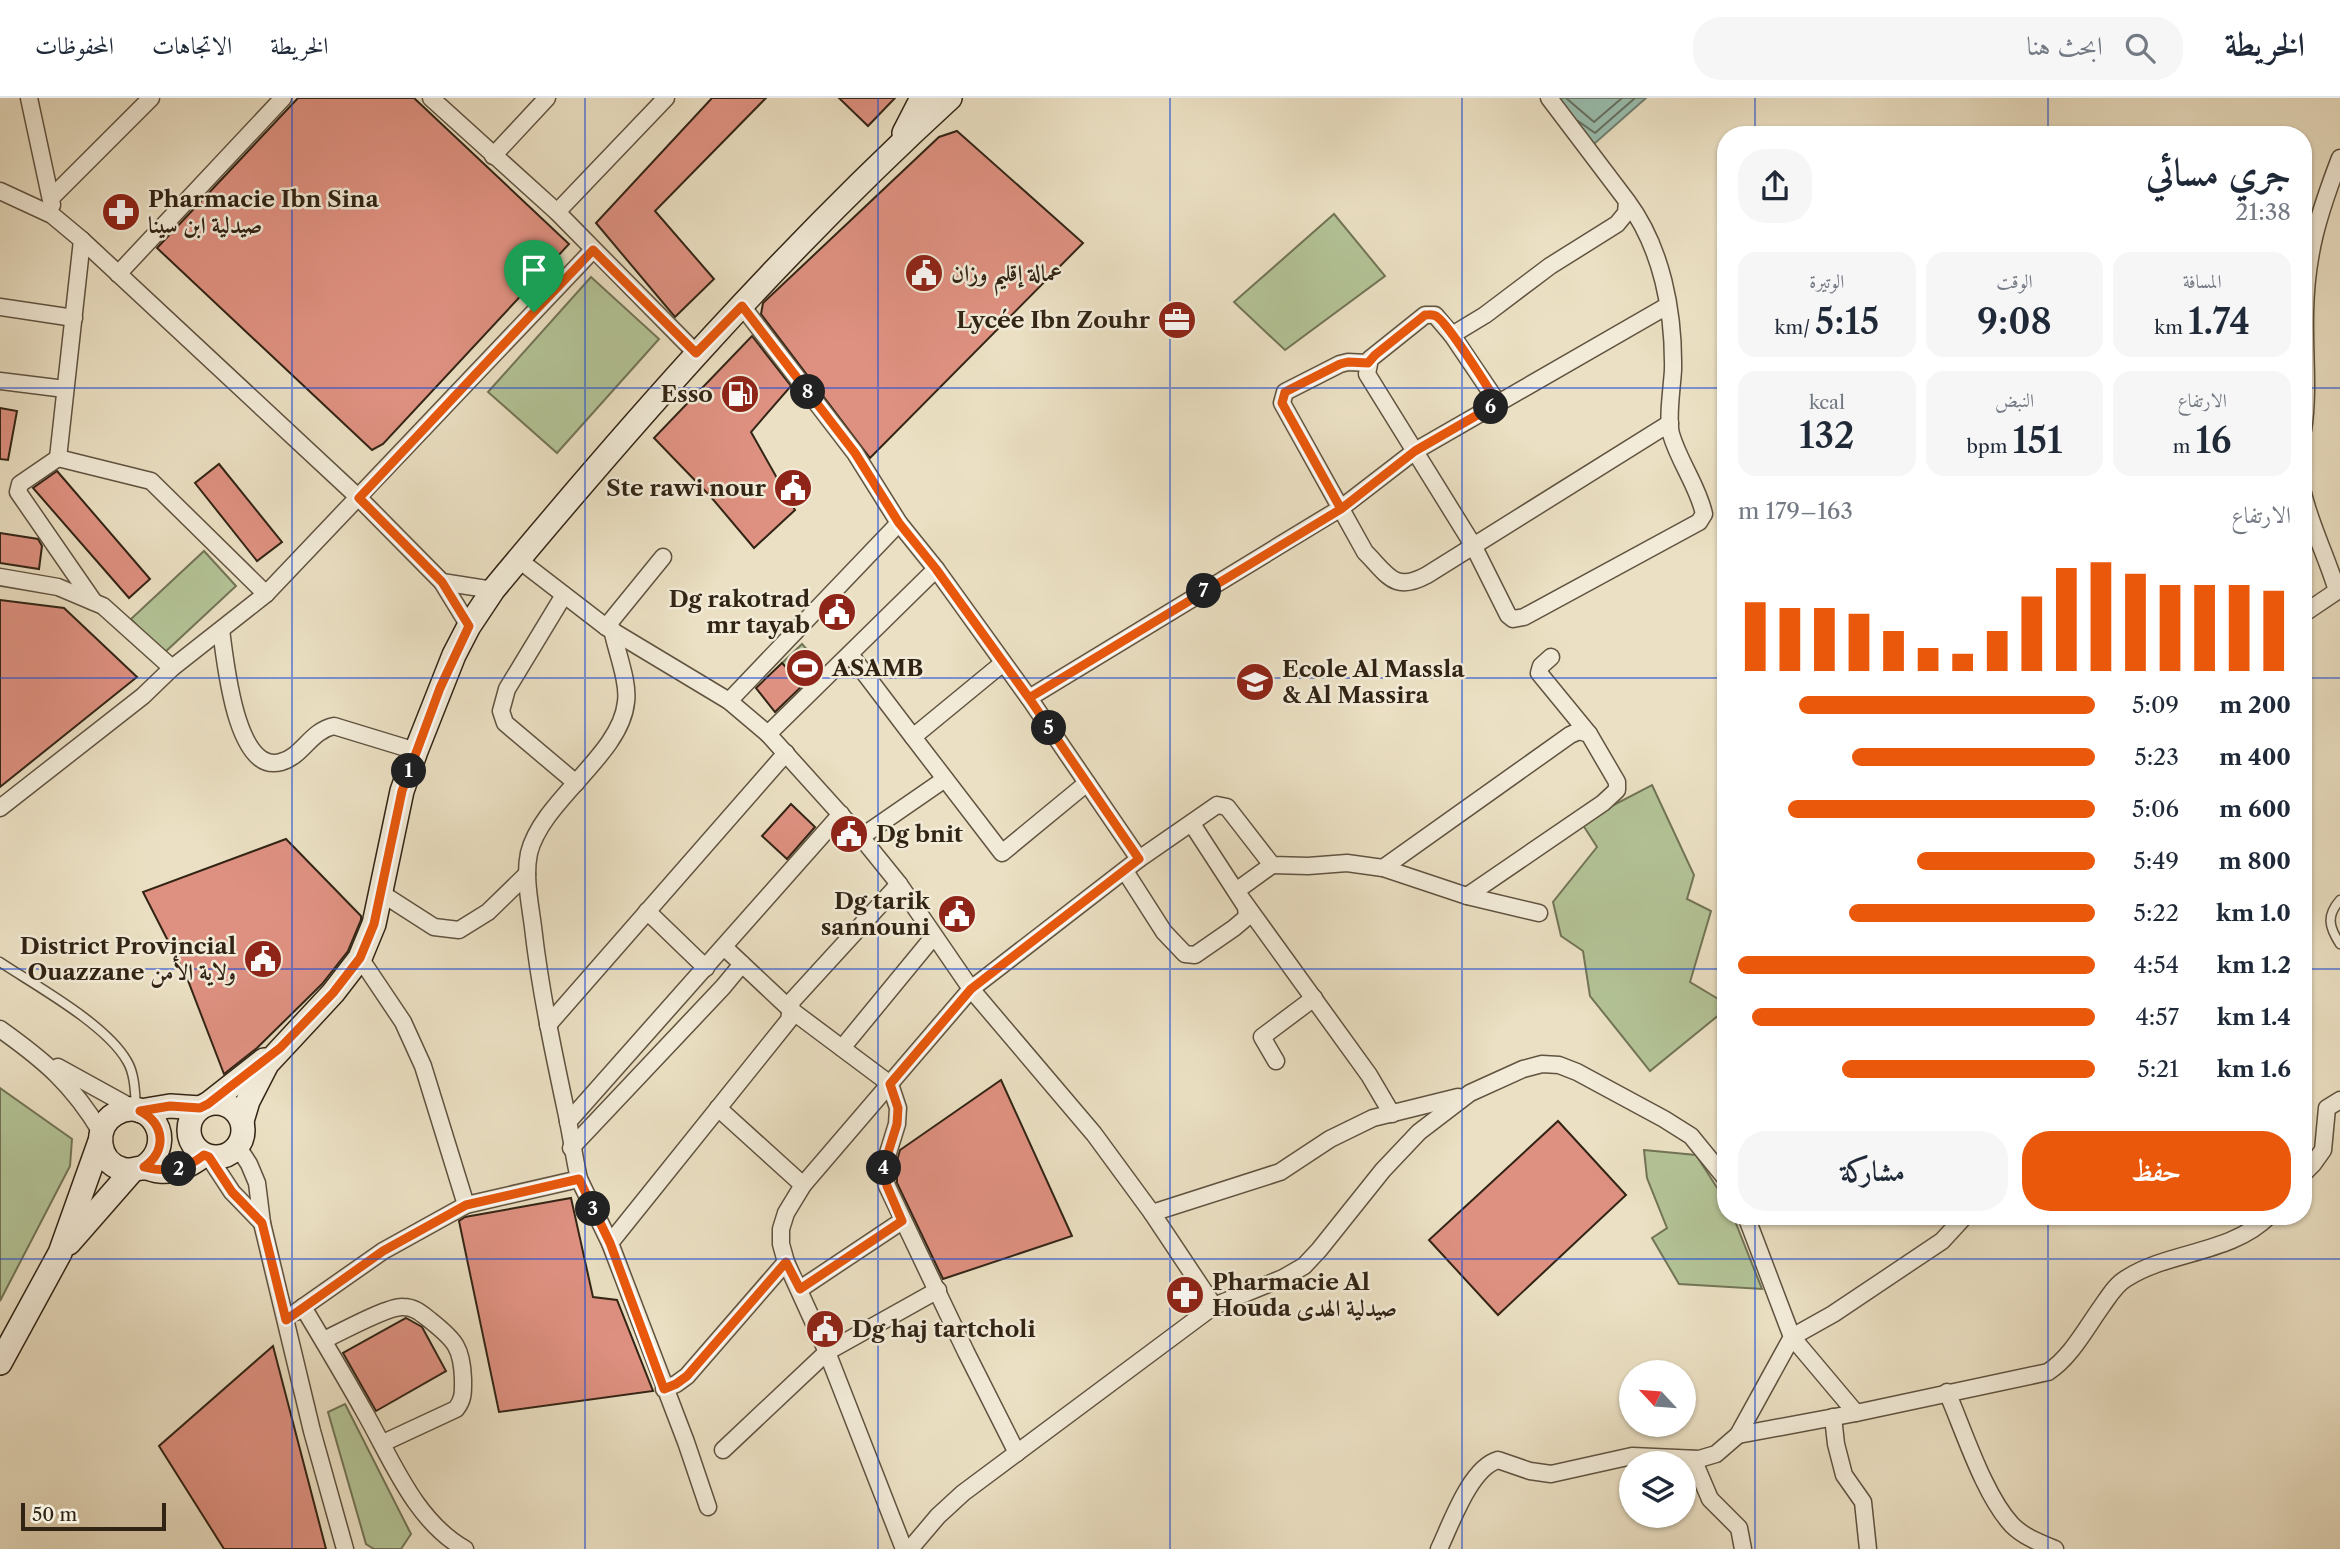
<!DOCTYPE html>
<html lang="ar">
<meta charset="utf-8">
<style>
body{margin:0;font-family:"Libre Caslon Text",Amiri,serif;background:#f6f6f7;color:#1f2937;direction:rtl;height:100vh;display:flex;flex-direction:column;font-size:26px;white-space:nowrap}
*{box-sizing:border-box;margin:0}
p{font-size:23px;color:#747a83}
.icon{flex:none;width:38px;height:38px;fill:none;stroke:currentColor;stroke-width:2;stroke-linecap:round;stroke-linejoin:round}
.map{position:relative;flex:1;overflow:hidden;direction:ltr}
.sheet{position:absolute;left:1717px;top:28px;width:595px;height:1099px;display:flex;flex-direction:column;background:#fff;border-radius:28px;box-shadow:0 2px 5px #0004;direction:rtl}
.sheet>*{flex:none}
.needle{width:46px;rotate:296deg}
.fabs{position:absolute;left:1619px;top:1262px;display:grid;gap:14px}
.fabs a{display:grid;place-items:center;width:77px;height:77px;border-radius:50%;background:#fff;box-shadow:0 2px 5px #0004;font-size:35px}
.scale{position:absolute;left:21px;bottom:18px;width:145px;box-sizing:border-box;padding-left:7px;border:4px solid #322415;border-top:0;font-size:19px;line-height:24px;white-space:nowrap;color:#322415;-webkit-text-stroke:5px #f2ebd8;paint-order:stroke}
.pin{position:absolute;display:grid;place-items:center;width:60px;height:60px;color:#fff;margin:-72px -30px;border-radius:50% 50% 50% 0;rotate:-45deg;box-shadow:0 0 7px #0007}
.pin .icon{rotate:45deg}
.km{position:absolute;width:35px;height:35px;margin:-18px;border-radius:50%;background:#222;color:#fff;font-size:19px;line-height:35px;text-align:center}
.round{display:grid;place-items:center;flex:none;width:74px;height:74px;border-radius:28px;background:#f6f6f7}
.head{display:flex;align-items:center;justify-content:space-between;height:119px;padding:0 21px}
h1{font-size:38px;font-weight:600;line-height:52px}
.figures{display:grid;grid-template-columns:repeat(3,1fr);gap:10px;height:119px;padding:7px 21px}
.figures div{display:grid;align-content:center;border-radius:18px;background:#f6f6f7;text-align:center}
.figures b{font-size:35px;font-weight:600}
.figures small{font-size:19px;font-weight:400}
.figures p{font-size:19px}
.chart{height:196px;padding:14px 21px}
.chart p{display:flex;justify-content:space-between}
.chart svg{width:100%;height:126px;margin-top:7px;stroke:#ea580c;stroke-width:6}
.primary-button{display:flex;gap:14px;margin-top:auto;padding:14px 21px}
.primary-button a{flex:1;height:80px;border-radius:28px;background:#ea580c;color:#fff;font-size:28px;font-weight:600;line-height:80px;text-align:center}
.primary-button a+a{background:#f6f6f7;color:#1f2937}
ul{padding:0 21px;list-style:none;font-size:23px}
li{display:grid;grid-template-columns:112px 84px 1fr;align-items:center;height:52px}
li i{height:18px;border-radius:9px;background:#ea580c}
header{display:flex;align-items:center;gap:42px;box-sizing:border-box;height:98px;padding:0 35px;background:#fff;border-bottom:2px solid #e0e1e3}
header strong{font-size:33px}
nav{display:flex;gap:38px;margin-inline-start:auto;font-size:24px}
.search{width:490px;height:63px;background:#f6f6f7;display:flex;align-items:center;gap:18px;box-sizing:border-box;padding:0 24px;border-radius:28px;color:#747a83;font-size:26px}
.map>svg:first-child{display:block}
.green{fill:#b3c396;stroke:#727456;stroke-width:2}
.water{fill:#99beae;stroke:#708071;stroke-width:2}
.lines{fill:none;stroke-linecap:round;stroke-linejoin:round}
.shore{stroke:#667162;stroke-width:2}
.building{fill:#df9181;stroke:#322415;stroke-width:2}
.lane-casing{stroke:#605340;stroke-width:11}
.street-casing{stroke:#605340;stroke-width:19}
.secondary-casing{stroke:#322415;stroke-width:26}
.lane{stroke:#f2ebd8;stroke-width:8}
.street{stroke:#f2ebd8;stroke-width:16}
.secondary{stroke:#f2ebd8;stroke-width:23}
.route-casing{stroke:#fff;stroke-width:14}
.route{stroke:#ea580c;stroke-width:9}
.grid{fill:none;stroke:#1d4ed8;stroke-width:2;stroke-opacity:0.55}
.labels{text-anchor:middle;stroke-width:5;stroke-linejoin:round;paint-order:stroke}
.poi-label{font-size:23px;font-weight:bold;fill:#322415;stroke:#f2ebd8;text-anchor:start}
</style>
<header>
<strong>الخريطة</strong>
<div class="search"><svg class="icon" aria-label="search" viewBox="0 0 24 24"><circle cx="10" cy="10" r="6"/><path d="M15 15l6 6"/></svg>ابحث هنا</div>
<nav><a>الخريطة</a><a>الاتجاهات</a><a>المحفوظات</a></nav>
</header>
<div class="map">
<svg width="2340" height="1451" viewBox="0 0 2340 1451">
<rect width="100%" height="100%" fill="#ebe0c3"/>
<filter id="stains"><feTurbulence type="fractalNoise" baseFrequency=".00286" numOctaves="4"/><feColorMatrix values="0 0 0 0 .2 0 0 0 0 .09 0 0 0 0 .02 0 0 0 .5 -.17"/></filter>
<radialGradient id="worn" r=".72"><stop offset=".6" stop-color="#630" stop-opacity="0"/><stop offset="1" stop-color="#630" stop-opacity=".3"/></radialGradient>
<!-- green -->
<g class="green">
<path d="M1334,116L1385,178L1285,252L1234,204Z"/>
<path d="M591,179L659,241L557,355L488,294Z"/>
<path d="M204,453L236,488L163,556L131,521Z"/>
<path d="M802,546L828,575L808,594L782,565Z"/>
<path d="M1652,687L1694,777L1687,801L1711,813L1690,884L1725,905V912L1650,973L1590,898L1583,853L1561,838L1553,804L1597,749L1581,724Z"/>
<path d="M0,990L72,1041L70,1068L0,1203Z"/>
<path d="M1644,1052L1696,1057L1725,1102L1726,1118H1733L1762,1191L1679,1186L1652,1140L1667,1130L1647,1080Z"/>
<path d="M345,1306L411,1436L401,1451H374L366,1446L328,1314Z"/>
</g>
<!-- water -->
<path class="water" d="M1542,0H1646L1594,46Z"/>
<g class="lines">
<!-- shore -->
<g class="shore">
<path d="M1566,0L1594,24L1622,0"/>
<path d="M1578,23L1595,35L1635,0"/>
</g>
</g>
<!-- building -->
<g class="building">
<path d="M298,0H414L569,146L383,346L372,352L157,150Z"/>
<path d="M712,0H766L655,113L714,181L675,219L596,125Z"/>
<path d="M839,0H895L868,28Z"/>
<path d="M957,33L1083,145L870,360L761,216L763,205L939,39Z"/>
<path d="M752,238L791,288L751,334L795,412L754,450L711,399L654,340Z"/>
<path d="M0,310L17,313L8,362L0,361Z"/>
<path d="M219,366L282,444L257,463L195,385Z"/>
<path d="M57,373L150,481L129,500L33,390Z"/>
<path d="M0,435L38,441L42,448L39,471L0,465Z"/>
<path d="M0,502L64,510L137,579L0,689Z"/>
<path d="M782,565L803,587L775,614L756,590Z"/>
<path d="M791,706L815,729L787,761L762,738Z"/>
<path d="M286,741L361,818V822L348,853L322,886L257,950L224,976L187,880L143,794Z"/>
<path d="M1001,982L1072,1138L943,1181L897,1085V1063L900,1052Z"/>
<path d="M1558,1023L1626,1097L1498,1217L1429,1142Z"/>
<path d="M571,1100L593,1199L617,1202L653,1293L499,1314L459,1123L465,1119Z"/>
<path d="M406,1220L422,1229L446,1273L376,1313L343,1255Z"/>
<path d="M273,1248L326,1451H224L159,1348Z"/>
</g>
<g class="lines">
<defs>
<g id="lane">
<path d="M2340,802C2326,818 2329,829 2340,846"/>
<path d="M0,864C36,888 106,926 127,963C135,976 135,995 136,1010"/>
</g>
<g id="street">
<path d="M29,0L52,107"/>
<path d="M431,0L557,114"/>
<path d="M666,0L557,114L696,255"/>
<path d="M1549,0L1627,103L1626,115L1617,126L1550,168L1485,217L1452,237L1435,217H1425L1370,261L1367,276L1473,447L1508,517L1513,521L1524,519L1699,424L1704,416C1698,388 1679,364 1671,336C1667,320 1672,290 1673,272C1674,214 1662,150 1627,103"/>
<path d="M493,58L547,0"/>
<path d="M0,93L52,117L82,142L359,400L442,484L469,528"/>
<path d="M52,99L151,0"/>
<path d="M82,142L58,360L151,383L266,496"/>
<path d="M118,176L283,0"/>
<path d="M742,208L855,355L899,425L936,471L1029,600L1139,761"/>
<path d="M0,209L74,220"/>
<path d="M1452,237L1498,305"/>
<path d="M1368,265L1348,264L1340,266L1285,294L1282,305L1365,454C1388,477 1394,495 1427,477L1670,325"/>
<path d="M0,283L65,291"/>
<path d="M2303,332C2309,294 2304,254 2305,215C2306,155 2319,115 2340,60"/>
<path d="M58,360L20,386L18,394L94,504"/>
<path d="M2303,395C2311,429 2327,459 2337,493L2303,516"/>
<path d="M519,462L606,529L729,603L768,636L861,739L899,786L971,891L1094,1036L1152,1115L1214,1208L1283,1180L1304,1168L1319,1152L1383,1072L1419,1034L1470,995L1523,971L1542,966L1559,967L1577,974L1664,1021L1691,1038L1726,1081"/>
<path d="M0,479L58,489L103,508L172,570"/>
<path d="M442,484L493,492"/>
<path d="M564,497L507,591L501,613L505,625L576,685"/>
<path d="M606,529L663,459"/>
<path d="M221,532C225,559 235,677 281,664C303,658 310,633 334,628L416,653"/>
<path d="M850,556L913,639L1003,565"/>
<path d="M1551,559L1541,568L1539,575L1589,636"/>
<path d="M1029,600L1341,410L1415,353L1667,208"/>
<path d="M729,603L899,425"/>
<path d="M768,636L936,471"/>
<path d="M913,639L1002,755L1087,685"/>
<path d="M0,710L143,598L172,570L266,496L593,152"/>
<path d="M861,739L945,681"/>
<path d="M1272,767L1236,793L1369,977L1392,1016"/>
<path d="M1383,770L1570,637L1579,633L1589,636L1617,684V692L1603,705L1467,798"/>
<path d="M1125,773L1164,834L1185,856L1195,857L1234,830L1247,819L1246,809L1192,726"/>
<path d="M381,795L434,829L459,832L488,814L527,776"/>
<path d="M647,813L706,870"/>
<path d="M724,849L791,912L890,986L898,1010L897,1026L883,1071L887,1088L966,1254L1017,1355"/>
<path d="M360,860L403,924L423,968L466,1107L579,1081C574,1059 571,1036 566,1013C553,952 540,891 533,829C530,805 524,779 529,755C542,702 621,657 626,604C629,584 616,552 612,531"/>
<path d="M548,927L786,655"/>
<path d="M0,931C45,963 72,986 101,1034"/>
<path d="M842,950L934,838"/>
<path d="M1276,963L1262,939L1314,900"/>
<path d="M58,969L136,1012"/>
<path d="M718,1010L803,1087"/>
<path d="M568,1024L841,716"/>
<path d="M238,1049L249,1066L257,1085L262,1125L312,1333L345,1451"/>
<path d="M571,1050L723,889L742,866"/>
<path d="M209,1059L232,1094L262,1125"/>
<path d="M2303,1076L2313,1066L2323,1052L2327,1010L2340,1002"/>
<path d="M579,1081L610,1145L686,1344L708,1409"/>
<path d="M1152,1115L1280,1074L1330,1041L1373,1020L1458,999"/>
<path d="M1746,1118L1792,1239L1856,1315L1738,1337L1792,1239L1833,1216L1942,1143L1965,1118"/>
<path d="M610,1145L789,922L792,903L899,786"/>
<path d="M800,1191L902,1123"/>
<path d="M303,1209C324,1244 345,1279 365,1315C392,1362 415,1423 465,1451"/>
<path d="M296,1214L383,1153L466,1107"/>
<path d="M324,1242C341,1234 388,1208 403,1209C415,1209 422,1216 431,1223C455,1242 462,1250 463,1281C463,1293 464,1301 456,1311L383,1345"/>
<path d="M664,1291L676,1286L687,1278L786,1164"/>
<path d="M1947,1294C1964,1333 1984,1397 2012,1427C2024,1439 2040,1445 2055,1451"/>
<path d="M1856,1315L2048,1274C2071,1259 2086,1230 2102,1208C2109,1198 2116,1186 2127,1180C2169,1153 2231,1156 2269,1118"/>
<path d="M1833,1319L1836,1346L1844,1377L1863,1404L1868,1451"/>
<path d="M723,1352L827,1254L938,1192"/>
<path d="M1693,1361L1710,1401L1739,1430L1743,1451"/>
<path d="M904,1451L827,1254L786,1164L781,1146V1131L786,1115L803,1087L971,891L1139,761L1217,707L1227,709L1272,767L1308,768L1347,765L1383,770L1467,798L1539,815"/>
<path d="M910,1451L938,1418L963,1395L1214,1208"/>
<path d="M1439,1451C1451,1426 1470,1370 1498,1362L1530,1373L1551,1376L1632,1358L1699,1361L1716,1356L1738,1337"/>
</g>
<g id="secondary">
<path d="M904,35L922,0"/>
<circle cx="216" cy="1032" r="27"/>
<path d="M208,1006L264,962"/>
<path d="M140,1013L170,1008L200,1010"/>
<path d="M242,1023L248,1003L267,966L333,895L360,860L374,826L402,693L416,653L454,557L469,528L493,492C636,320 785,151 950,0"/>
<path d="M144,1069C179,1044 149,995 115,1016C93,1029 97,1064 122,1071C130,1074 135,1070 143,1070C148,1069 154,1073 159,1073C177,1075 191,1067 204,1057"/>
<path d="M69,1145L132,1073"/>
<path d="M0,1265L60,1155L100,1043"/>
</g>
</defs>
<!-- lane casing -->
<use href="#lane" class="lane-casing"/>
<!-- street casing -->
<use href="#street" class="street-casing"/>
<!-- secondary casing -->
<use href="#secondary" class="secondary-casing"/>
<!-- lane -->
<use href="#lane" class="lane"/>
<!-- street -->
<use href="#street" class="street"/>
<!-- secondary -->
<use href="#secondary" class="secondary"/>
</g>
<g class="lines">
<defs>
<path id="route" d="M534,214L359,400L442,484L469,528L440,590L402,693L374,826L360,860L333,895L280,950L208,1006L200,1010L170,1008L140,1013C165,1026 167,1053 144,1069C168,1075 185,1072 204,1057L209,1059L232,1094L262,1125L286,1222L383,1153L466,1107L579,1081L610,1145L664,1291L676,1286L687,1278L786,1164L800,1191L902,1123L887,1088L883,1071L897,1026L898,1010L890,986L971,891L1139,761L1029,600L1341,411L1415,353L1498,305C1487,289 1449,226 1436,218C1432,216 1429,217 1425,217L1375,257L1368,265L1348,264L1340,266L1285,294L1282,305L1341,411L1029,600L936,471L899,425L855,355L742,208L696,255L593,152L534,214"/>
</defs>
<!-- route casing -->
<use href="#route" class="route-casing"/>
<!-- route -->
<use href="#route" class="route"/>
</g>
<!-- grid -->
<path class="grid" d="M292,0V1451M585,0V1451M878,0V1451M1170,0V1451M1462,0V1451M1755,0V37M2048,0V37M0,290H1726M2303,290H2340M0,580H1726M2303,580H2340M0,871H1726M2303,871H2340M1755,1118V1451M2048,1118V1451M0,1161H2340"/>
<!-- icons -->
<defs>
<symbol id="pharmacy-disc" viewBox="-11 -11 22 22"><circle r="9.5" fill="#8f2418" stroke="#f2ebd8"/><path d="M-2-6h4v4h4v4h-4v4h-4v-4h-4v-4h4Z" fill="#fff"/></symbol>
<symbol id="civic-disc" viewBox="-11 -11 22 22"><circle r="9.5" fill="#8f2418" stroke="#f2ebd8"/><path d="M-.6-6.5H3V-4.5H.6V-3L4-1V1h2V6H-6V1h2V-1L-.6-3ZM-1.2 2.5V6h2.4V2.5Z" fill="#fff"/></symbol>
<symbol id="office-disc" viewBox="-11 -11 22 22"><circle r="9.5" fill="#8f2418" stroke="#f2ebd8"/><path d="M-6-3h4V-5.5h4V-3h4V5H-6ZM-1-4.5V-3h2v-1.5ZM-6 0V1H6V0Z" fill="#fff"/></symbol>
<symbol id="fuel-disc" viewBox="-11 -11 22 22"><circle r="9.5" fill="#8f2418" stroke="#f2ebd8"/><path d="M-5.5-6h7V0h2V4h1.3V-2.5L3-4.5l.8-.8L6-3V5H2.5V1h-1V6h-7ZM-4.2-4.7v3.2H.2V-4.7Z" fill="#fff"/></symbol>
<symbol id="stadium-disc" viewBox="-11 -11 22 22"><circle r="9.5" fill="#8f2418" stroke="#f2ebd8"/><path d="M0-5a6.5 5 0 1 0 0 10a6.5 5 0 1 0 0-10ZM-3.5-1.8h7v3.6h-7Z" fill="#fff"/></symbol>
<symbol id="school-disc" viewBox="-11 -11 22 22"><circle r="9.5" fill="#8f2418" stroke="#f2ebd8"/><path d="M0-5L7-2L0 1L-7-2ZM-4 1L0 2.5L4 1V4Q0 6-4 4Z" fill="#fff"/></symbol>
</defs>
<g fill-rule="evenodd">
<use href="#pharmacy-disc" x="99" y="92" width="44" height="44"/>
<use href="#civic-disc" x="902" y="153" width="44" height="44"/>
<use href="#office-disc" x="1155" y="200" width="44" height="44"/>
<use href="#fuel-disc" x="718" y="274" width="44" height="44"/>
<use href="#civic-disc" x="771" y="368" width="44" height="44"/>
<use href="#civic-disc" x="815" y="492" width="44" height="44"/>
<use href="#stadium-disc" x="783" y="548" width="44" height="44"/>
<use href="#school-disc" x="1233" y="562" width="44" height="44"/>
<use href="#civic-disc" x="827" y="714" width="44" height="44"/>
<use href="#civic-disc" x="935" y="794" width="44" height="44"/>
<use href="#civic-disc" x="241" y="839" width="44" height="44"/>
<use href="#pharmacy-disc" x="1163" y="1175" width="44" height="44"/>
<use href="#civic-disc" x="803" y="1209" width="44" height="44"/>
</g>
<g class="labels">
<!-- poi labels -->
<g class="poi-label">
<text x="148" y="109">Pharmacie Ibn Sina<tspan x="148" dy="26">صيدلية ابن سينا</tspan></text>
<text x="951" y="183">عمالة إقليم وزان</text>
<text x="1150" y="230" text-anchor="end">Lycée Ibn Zouhr</text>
<text x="713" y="304" text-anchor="end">Esso</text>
<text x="766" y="398" text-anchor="end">Ste rawi nour</text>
<text x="810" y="509" text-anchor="end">Dg rakotrad<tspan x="810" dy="26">mr tayab</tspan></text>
<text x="832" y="578">ASAMB</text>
<text x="1282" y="579">Ecole Al Massla<tspan x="1282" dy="26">&amp; Al Massira</tspan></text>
<text x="876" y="744">Dg bnit</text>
<text x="930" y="811" text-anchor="end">Dg tarik<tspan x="930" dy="26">sannouni</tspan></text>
<text x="236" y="856" text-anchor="end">District Provincial<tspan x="236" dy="26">Ouazzane ولاية الأمن</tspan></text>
<text x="1212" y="1192">Pharmacie Al<tspan x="1212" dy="26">Houda صيدلية الهدى</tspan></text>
<text x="852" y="1239">Dg haj tartcholi</text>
</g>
</g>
<rect width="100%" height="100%" filter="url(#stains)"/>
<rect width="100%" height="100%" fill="url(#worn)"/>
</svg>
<div class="fabs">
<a><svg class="needle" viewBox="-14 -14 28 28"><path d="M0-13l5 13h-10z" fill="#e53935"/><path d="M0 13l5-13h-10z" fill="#747a83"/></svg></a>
<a><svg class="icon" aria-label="layers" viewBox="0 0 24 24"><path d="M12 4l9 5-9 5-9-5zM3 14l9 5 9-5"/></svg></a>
</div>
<div class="scale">50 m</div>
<div class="pin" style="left:534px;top:214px;background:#1e9e55"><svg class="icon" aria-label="arrive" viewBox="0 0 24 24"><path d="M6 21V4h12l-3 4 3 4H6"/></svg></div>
<b class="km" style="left:409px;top:673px">1</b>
<b class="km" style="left:179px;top:1071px">2</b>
<b class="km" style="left:593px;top:1111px">3</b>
<b class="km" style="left:884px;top:1070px">4</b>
<b class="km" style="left:1049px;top:630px">5</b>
<b class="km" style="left:1491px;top:309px">6</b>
<b class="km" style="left:1204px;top:493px">7</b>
<b class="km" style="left:808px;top:294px">8</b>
<section class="sheet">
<div class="head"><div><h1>جري مسائي</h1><p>21:38</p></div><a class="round"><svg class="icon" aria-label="share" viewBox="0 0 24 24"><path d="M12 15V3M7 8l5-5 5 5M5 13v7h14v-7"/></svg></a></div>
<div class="figures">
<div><p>المسافة</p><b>1.74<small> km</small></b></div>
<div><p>الوقت</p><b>9:08</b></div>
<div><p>الوتيرة</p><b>5:15<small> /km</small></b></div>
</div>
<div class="figures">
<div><p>الارتفاع</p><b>16<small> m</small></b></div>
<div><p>النبض</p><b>151<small> bpm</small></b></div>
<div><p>kcal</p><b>132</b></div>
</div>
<div class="chart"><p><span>الارتفاع</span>163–179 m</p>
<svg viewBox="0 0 160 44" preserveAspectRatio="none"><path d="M5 44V20M15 44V22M25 44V22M35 44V24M45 44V30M55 44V36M65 44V38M75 44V30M85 44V18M95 44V8M105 44V6M115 44V10M125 44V14M135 44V14M145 44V14M155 44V16"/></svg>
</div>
<ul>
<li><b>200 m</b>5:09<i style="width:83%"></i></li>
<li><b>400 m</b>5:23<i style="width:68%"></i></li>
<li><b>600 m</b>5:06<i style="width:86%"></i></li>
<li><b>800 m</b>5:49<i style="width:50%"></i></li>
<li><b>1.0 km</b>5:22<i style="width:69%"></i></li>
<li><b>1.2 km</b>4:54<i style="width:100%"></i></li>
<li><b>1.4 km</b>4:57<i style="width:96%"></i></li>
<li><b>1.6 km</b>5:21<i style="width:71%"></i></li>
</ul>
<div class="primary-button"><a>حفظ</a><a>مشاركة</a></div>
</section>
</div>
